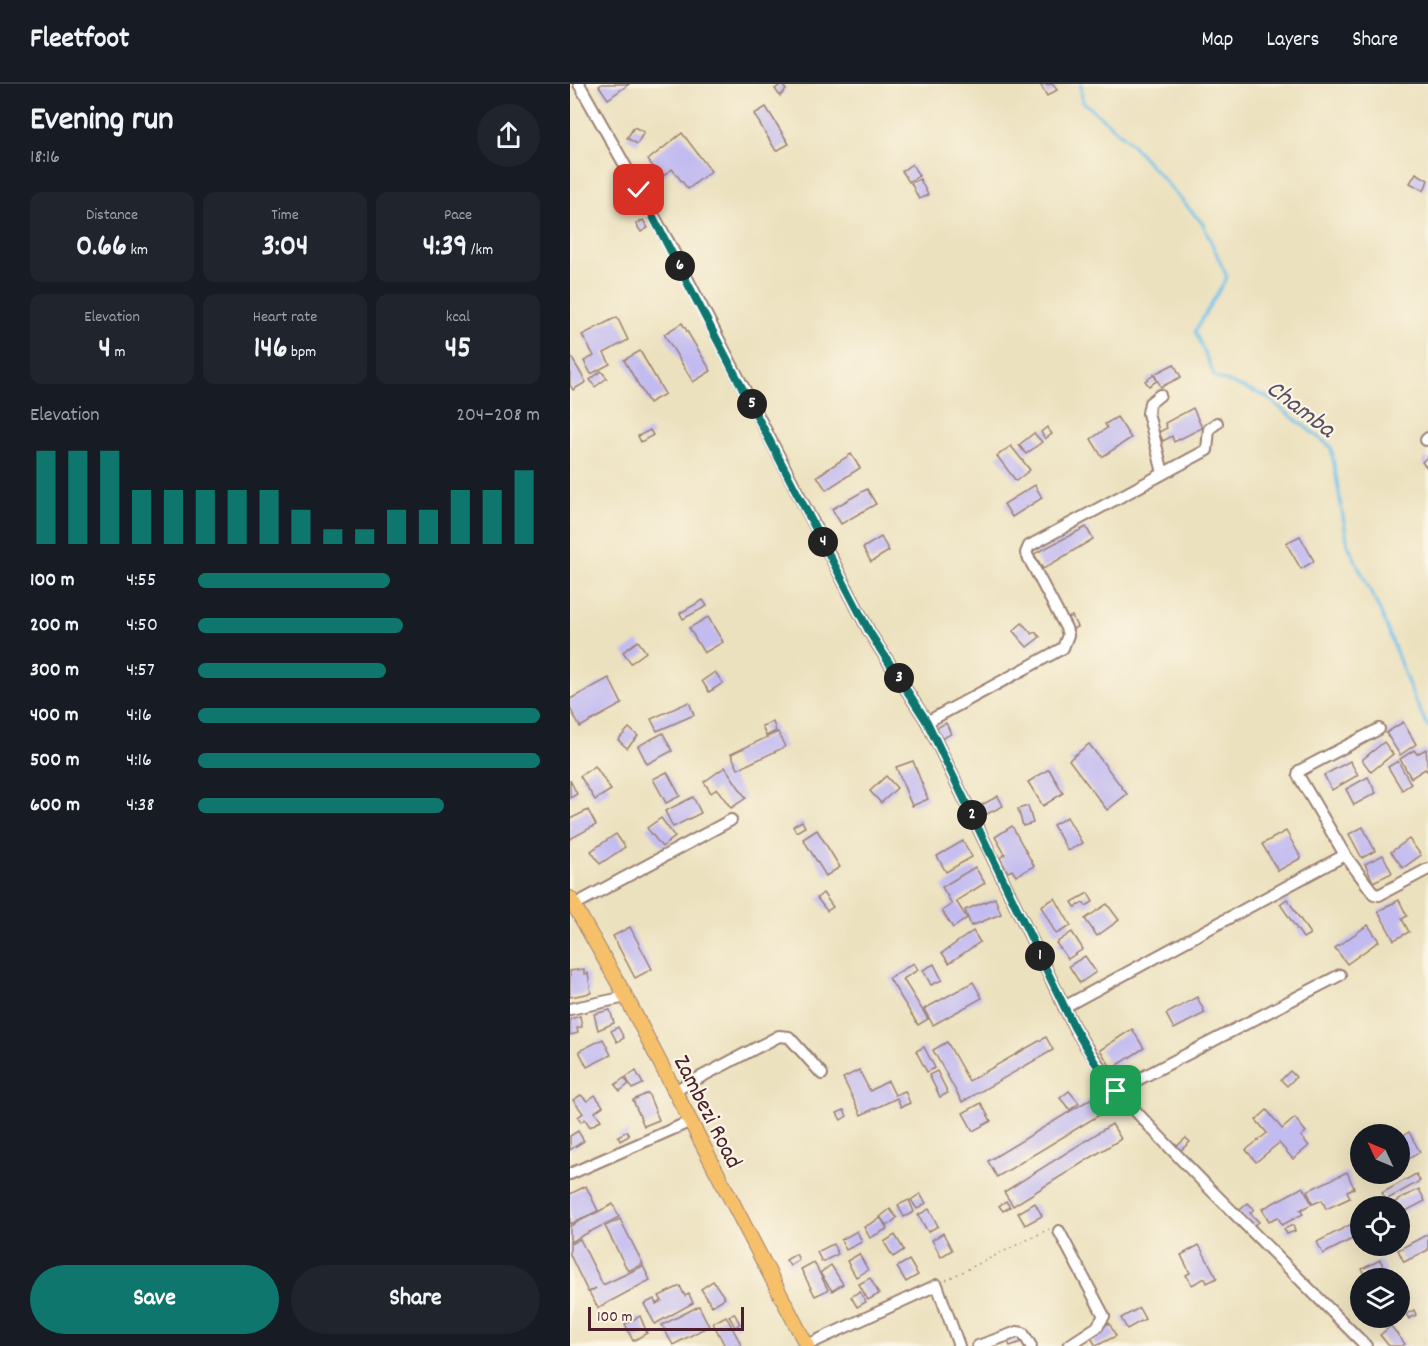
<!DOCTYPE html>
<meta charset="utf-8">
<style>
body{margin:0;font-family:Dekko,sans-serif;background:#20242c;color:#f1f3f6;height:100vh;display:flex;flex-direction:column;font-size:22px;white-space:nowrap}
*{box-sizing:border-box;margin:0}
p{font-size:20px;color:#9ea1a6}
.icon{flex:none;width:33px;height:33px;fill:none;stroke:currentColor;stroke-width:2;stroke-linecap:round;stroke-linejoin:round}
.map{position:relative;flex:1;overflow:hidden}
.drawer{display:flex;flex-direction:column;background:#171b24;width:570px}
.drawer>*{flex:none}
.needle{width:39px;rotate:314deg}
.tools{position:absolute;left:780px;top:1040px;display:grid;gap:12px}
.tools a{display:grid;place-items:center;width:60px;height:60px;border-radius:50%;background:#171b24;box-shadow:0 6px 24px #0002;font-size:30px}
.scale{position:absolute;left:18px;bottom:15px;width:156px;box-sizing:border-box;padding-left:6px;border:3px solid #4a1f2b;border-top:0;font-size:16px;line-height:21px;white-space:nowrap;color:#4a1f2b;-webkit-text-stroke:4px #fcf5e5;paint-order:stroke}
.pin{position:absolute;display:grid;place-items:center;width:51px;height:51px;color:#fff;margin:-26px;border-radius:12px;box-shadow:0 3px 9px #0006}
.km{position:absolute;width:30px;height:30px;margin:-15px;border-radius:50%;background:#222;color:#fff;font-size:16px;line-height:30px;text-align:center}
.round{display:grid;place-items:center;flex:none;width:63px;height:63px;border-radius:32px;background:#20242c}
.head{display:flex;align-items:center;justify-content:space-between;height:102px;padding:0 30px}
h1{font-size:33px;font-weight:700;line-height:45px}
.figures{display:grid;grid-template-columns:repeat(3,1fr);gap:9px;height:102px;padding:6px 30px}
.figures div{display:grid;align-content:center;border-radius:12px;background:#20242c;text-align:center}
.figures b{font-size:30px;font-weight:700}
.figures small{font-size:16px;font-weight:400}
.figures p{font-size:16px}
.chart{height:168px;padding:12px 30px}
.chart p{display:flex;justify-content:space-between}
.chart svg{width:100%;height:108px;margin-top:6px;stroke:#0f766e;stroke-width:6}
.action{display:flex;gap:12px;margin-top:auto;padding:12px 30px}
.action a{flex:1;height:69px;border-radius:36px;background:#0f766e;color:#fff;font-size:24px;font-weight:700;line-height:69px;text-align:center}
.action a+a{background:#20242c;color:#f1f3f6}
ul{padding:0 30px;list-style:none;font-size:20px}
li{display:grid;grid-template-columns:96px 72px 1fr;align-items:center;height:45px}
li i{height:15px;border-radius:8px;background:#0f766e}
header{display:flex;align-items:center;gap:36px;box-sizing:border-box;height:84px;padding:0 30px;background:#171b24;border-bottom:2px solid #363941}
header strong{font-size:28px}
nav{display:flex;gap:33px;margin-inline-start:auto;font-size:21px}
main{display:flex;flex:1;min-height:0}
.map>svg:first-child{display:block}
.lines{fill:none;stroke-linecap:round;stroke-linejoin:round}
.stream{stroke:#6fc0ea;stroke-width:3}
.building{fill:#c2bbf0}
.minor-casing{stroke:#9b8074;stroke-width:14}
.major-casing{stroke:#9b8074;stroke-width:16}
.path{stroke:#9b8074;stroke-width:1.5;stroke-dasharray:1.5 4.5;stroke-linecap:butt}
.minor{stroke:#fff;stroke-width:10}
.major{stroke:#f6c06b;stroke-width:14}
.route-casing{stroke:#fff;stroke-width:12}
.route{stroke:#0f766e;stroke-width:8}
.labels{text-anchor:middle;stroke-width:4.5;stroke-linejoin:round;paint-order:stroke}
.street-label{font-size:24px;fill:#4a1f2b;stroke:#fcf5e5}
.water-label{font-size:26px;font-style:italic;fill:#554f64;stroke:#fcf5e5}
</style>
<header>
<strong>Fleetfoot</strong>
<nav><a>Map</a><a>Layers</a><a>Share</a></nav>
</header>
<main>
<section class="drawer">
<div class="head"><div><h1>Evening run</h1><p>18:16</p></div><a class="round"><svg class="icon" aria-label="share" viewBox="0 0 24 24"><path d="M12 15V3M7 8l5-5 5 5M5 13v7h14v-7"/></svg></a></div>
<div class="figures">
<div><p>Distance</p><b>0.66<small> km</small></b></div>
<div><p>Time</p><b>3:04</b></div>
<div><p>Pace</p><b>4:39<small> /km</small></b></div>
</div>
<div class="figures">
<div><p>Elevation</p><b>4<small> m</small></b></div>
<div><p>Heart rate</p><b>146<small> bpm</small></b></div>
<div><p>kcal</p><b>45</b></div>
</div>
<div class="chart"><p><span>Elevation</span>204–208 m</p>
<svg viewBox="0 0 160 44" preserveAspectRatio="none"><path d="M5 44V6M15 44V6M25 44V6M35 44V22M45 44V22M55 44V22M65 44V22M75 44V22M85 44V30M95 44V38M105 44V38M115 44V30M125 44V30M135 44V22M145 44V22M155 44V14"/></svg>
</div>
<ul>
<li><b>100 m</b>4:55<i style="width:56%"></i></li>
<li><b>200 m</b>4:50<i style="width:60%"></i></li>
<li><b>300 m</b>4:57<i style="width:55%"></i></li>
<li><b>400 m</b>4:16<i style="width:100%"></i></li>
<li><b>500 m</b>4:16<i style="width:100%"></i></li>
<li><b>600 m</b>4:38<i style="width:72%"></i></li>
</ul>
<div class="action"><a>Save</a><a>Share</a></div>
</section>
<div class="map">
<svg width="858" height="1262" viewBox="0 0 858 1262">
<rect width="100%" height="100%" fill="#fcf5e5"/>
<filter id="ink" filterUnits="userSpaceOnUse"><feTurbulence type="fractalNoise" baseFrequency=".0167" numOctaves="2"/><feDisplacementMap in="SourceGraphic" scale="12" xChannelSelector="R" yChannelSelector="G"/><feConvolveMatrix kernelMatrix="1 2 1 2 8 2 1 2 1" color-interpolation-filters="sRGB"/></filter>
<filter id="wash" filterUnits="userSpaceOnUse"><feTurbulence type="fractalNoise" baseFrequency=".008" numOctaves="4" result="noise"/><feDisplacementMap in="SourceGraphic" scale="24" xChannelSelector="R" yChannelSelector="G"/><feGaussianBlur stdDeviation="1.35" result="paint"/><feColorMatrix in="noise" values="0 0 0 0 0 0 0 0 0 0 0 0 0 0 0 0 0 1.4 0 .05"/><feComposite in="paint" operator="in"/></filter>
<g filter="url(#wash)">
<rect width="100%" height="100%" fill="#ece1be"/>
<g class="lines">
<!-- stream -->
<path class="stream" d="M511,0L512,17L557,55L633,140L657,193L625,247L645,293L695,312L761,363L778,461L812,531L843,612L858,643"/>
</g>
<g id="blocks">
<!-- building -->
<g class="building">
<path d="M32,0H59L38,15L29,2Z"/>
<path d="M212,0L216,6L210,12L205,5Z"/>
<path d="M470,0H483L487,6L477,12Z"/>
<path d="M196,23L219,60L206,67L184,30Z"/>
<path d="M64,43L74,48L67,60L57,54Z"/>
<path d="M112,49L141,87L118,105L102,85L91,94L78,76Z"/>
<path d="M342,80L349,92L339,98L332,87Z"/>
<path d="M846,89L858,96L854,107L840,99Z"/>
<path d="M350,95L358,111L349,115L341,99Z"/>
<path d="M73,136L78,144L71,148L66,140Z"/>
<path d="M47,233L58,256L34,269L40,280L21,290L14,277L24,272L12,251Z"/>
<path d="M112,239L141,287L123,298L94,250Z"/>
<path d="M70,267L95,310L79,319L54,276Z"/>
<path d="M0,271L16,298L3,306L0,301Z"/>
<path d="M604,280L611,293L591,303L584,290Z"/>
<path d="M31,287L37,294L25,303L20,296Z"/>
<path d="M584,291L587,297L579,302L575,297Z"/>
<path d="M623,324L632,344L604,358L602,352L593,357L589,348L597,344L595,339Z"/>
<path d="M547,333L561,354L532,373L521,355L537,344L535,340Z"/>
<path d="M477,343L482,350L475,355L471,348Z"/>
<path d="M80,346L83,351L71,358L68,352Z"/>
<path d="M464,349L472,358L456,370L449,361Z"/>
<path d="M441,362L460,386L446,397L427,372Z"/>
<path d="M281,370L290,384L256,406L247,392Z"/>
<path d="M858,372V385L852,378Z"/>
<path d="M465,401L472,414L442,433L434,420Z"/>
<path d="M297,405L306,420L271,440L262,425Z"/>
<path d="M516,443L523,455L473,485L464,470Z"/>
<path d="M730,452L744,477L731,485L716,459Z"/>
<path d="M311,453L319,467L301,478L293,464Z"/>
<path d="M133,516L137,522L113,535L110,529Z"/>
<path d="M502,532L507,543L499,547L494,536Z"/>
<path d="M138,533L153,558L134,569L119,544Z"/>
<path d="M452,539L462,550L465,548L470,553L457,563L443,547Z"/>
<path d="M68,557L76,568L61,579L53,568Z"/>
<path d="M145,588L153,599L139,608L132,597Z"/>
<path d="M39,594L52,620L10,643L0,624V615Z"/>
<path d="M119,618L124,631L87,647L81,635Z"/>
<path d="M203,638L206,647L196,652L192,642Z"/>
<path d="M833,638L846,660L830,671L816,649Z"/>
<path d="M376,639L381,650L369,656L364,645Z"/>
<path d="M59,644L68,652L57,664L48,656Z"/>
<path d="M208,648L215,663L168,685L161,670Z"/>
<path d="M93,649L102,667L77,680L68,662Z"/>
<path d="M814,658L823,670L801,688L792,676Z"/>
<path d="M519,660L557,710L537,726L499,676Z"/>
<path d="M856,665L858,688L855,685L841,694L830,675L844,666L847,670Z"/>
<path d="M343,677L358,715L342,722L326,683Z"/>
<path d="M780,677L788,691L762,706L754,691Z"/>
<path d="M828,677L841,700L832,706L818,683Z"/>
<path d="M25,682L41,706L25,716L10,692Z"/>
<path d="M155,683L176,714L161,724L147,705L141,709L134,698Z"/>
<path d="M479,685L493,709L473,722L458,698Z"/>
<path d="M97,688L110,712L96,719L83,695Z"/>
<path d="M316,692L327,704L311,719L300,707Z"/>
<path d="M798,693L806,709L784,721L776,705Z"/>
<path d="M0,696L7,710L0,714Z"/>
<path d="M428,712L433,722L413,732L408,723Z"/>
<path d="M123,713L131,729L103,743L95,727Z"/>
<path d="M458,722L463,739L453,742L448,725Z"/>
<path d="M18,726L26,741L0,755V735Z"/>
<path d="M497,733L512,759L498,767L483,741Z"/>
<path d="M91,734L105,753L92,763L77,744Z"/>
<path d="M232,737L235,743L226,748L223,742Z"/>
<path d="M442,742L464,782L446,792L442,786L438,788L430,774L435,770L425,753Z"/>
<path d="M793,743L805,767L792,774L779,750Z"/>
<path d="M247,746L270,783L256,792L233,755Z"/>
<path d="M716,747L731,774L708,787L692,760Z"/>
<path d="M46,750L55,763L30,780L21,767Z"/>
<path d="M839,755L851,771L833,784L821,768Z"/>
<path d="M393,757L402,773L376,788L367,772Z"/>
<path d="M813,771L822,789L803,798L795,780Z"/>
<path d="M405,783L415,799L386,817L397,834L383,844L372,827L382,820L372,803Z"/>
<path d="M253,809L263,823L257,827L247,814Z"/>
<path d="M518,809L523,818L516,822L513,819L505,823L502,818Z"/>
<path d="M425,814L431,830L401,842L395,826Z"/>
<path d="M485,814L501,842L486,850L471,822Z"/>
<path d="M717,815L740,850L733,854L710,820Z"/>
<path d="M829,816L837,832L832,835L839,848L824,856L808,827Z"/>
<path d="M537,820L549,836L527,852L515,835Z"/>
<path d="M798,841L809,857L777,880L765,864Z"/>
<path d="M60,843L82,885L65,894L43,852Z"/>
<path d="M403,847L410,858L379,879L372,869Z"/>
<path d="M502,848L513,865L498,875L486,859Z"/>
<path d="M515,872L526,888L510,899L499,882Z"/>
<path d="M344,879L348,886L333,895L358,935L348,941L319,894Z"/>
<path d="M364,880L372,896L361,901L353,886Z"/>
<path d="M14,885V890L18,889L21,909L0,913V887Z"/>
<path d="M403,898L412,914L363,941L354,925Z"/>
<path d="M627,913L635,929L604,945L596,930Z"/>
<path d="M40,926L44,939L28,946L24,930Z"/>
<path d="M10,932L12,943L7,944L8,949L0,951V935Z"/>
<path d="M48,943L54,954L47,958L41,947Z"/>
<path d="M562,945L574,964L542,985L530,966Z"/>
<path d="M476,953L483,966L392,1018L363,966L377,958L399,997Z"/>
<path d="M33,955L41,971L17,983L9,967Z"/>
<path d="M354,963L365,984L357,988L346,967Z"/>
<path d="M289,986L300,1007L318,997L325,1011L335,1007L340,1019L331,1023L327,1014L291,1031L273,994Z"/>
<path d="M66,987L73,1000L62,1005L56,993Z"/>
<path d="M367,987L378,1009L370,1013L359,991Z"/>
<path d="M720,987L726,993L717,1002L711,996Z"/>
<path d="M54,994L59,1000L50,1007L45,1001Z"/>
<path d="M499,1007L509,1019L500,1026L490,1014Z"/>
<path d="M78,1009L89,1036L74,1042L63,1016Z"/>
<path d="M11,1011L17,1017L25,1011L33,1022L25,1028L31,1036L20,1043L15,1035L11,1038L8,1033L13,1029L3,1016Z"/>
<path d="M522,1014L531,1030L427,1093L418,1077Z"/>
<path d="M411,1019L421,1037L403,1047L393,1029Z"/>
<path d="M274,1026L277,1032L271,1036L267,1029Z"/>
<path d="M697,1026L712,1045L725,1034L736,1048L731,1052L739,1062L723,1075L709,1059L686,1078L676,1066L697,1049L686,1036Z"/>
<path d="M542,1040L551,1055L443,1122L434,1108Z"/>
<path d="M8,1047L14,1057L0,1066V1052Z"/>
<path d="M57,1047L59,1052L50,1057L48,1052Z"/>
<path d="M839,1048L850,1068L830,1080V1054Z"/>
<path d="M616,1054L620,1058L610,1067L606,1063Z"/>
<path d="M777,1088L784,1104L777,1107L780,1114L756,1125L752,1116L743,1120L737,1107Z"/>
<path d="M846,1090L850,1097L816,1116L812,1109Z"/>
<path d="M16,1102L28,1127L0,1140V1110Z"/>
<path d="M733,1103L742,1120L730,1126L733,1130L712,1141L708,1133L699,1137L692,1125Z"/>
<path d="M849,1105L855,1117L830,1130V1122H817Z"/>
<path d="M350,1110L356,1119L347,1125L341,1116Z"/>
<path d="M339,1116L344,1128L334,1133L328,1121Z"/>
<path d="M436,1117L440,1123L433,1127L429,1122Z"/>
<path d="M465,1119L472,1132L455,1141L448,1129Z"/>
<path d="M678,1119L684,1125L680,1129L689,1138L684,1142L669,1127Z"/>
<path d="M43,1120L49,1133L0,1158V1142Z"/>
<path d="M320,1125L327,1134L317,1142L310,1133Z"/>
<path d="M359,1125L368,1142L358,1148L348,1131Z"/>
<path d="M311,1134L317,1145L300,1154L294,1143Z"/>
<path d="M50,1135L73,1180L58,1187L35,1142Z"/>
<path d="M787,1137L790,1151L753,1170L747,1158Z"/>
<path d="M723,1141L725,1147L717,1150L714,1145Z"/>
<path d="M287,1147L292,1158L276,1166L271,1156Z"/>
<path d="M373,1149L382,1166L371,1173L362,1156Z"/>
<path d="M858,1150V1166L834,1178L828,1166Z"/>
<path d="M325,1151L334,1166L323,1173L314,1158Z"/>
<path d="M10,1155L33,1201L73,1182L80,1196L28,1224L19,1208L26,1204L18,1208L0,1171V1160Z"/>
<path d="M263,1160L268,1170L252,1178L247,1168Z"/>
<path d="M629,1161L647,1194L637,1199L635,1194L622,1201L616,1191L620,1189L611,1171Z"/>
<path d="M226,1170L229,1176L220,1182L216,1176Z"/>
<path d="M289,1170L298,1186L286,1193L277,1177Z"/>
<path d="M339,1176L348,1191L336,1198L327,1183Z"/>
<path d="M810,1176L817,1188L805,1194H797L792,1185Z"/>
<path d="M244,1178L258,1206L245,1212L231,1185Z"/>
<path d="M261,1181L273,1200L262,1207L250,1189Z"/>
<path d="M300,1194L309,1210L298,1216L289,1200Z"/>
<path d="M143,1197L155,1214L142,1222L131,1205Z"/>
<path d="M110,1202L115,1212L119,1210L123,1219L85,1240L74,1220L84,1215L86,1220L92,1217L89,1212Z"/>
<path d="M290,1207L296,1218L287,1223L281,1213Z"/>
<path d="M129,1222L139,1242L103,1261L92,1241Z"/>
<path d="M569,1224L575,1235L557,1245L551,1234Z"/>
<path d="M844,1226L846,1231L839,1235L836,1230Z"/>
<path d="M164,1229L170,1240L165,1243L159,1232Z"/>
<path d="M70,1232L77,1249L63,1257L55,1240Z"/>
<path d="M156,1232L172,1262H155L143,1239Z"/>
<path d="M539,1239L546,1252L526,1262L519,1250Z"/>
<path d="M821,1242L835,1260L832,1262H819L810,1251Z"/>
<path d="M449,1253L451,1258L440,1262L438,1258Z"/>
</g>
</g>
</g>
<g filter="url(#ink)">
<use href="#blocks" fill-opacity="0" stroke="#9b8074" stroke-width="1.5"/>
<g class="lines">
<defs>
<g id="minor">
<path d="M9,0L99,159L300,549L357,638L504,943C540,1006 588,1051 638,1103C691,1156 743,1209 796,1262"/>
<path d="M590,311L580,319L578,329L593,389"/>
<path d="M856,356L858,354"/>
<path d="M357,638L493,564L498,551L496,544L456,469L459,462L637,366L639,345L647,339"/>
<path d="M809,645L729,687L728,691L775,771L804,810L809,811L858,785"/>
<path d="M4,821L161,736"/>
<path d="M494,923L775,771"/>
<path d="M0,925L56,913"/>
<path d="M104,1007L209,952L219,953L252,990"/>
<path d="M546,1007L770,891"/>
<path d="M0,1090L119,1038"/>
<path d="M489,1147L534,1232L527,1243L498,1262"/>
<path d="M235,1262L367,1201L389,1262"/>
<path d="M408,1262L447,1248L453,1249L461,1262"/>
</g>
<path id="major" d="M0,814L56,913L237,1262"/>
</defs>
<!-- minor casing -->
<use href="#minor" class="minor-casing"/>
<!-- major casing -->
<use href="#major" class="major-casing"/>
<!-- path -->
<path class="path" d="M376,1196L479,1145"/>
<!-- minor -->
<use href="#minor" class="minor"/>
<!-- major -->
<use href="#major" class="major"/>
</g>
</g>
<g class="lines" filter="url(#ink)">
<defs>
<path id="route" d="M69,106L300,549L357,638L504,943L524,977L546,1007"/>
</defs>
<!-- route casing -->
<use href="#route" class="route-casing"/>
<!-- route -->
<use href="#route" class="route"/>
</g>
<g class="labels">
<!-- street labels -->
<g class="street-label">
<text transform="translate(139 1027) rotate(63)" y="8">Zambezi Road</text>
</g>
<!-- water labels -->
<g class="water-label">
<text transform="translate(732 323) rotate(37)" y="9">Chamba</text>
</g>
</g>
</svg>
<div class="tools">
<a><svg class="needle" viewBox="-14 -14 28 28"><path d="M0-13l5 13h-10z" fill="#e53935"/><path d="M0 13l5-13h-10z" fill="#9ea1a6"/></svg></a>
<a><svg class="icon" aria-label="locate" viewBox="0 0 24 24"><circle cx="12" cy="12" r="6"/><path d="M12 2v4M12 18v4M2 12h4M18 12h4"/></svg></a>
<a><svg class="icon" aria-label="layers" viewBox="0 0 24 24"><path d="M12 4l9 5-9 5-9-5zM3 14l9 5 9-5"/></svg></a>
</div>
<div class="scale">100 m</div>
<div class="pin" style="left:546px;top:1007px;background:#1e9e55"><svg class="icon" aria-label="arrive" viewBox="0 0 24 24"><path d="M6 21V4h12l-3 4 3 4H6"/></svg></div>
<div class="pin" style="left:69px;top:106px;background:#d93025"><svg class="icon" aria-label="check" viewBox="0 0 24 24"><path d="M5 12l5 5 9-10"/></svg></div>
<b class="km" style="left:470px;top:872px">1</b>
<b class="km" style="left:402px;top:731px">2</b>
<b class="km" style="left:329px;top:594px">3</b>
<b class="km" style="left:253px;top:458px">4</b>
<b class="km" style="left:182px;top:320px">5</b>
<b class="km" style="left:110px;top:182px">6</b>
</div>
</main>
